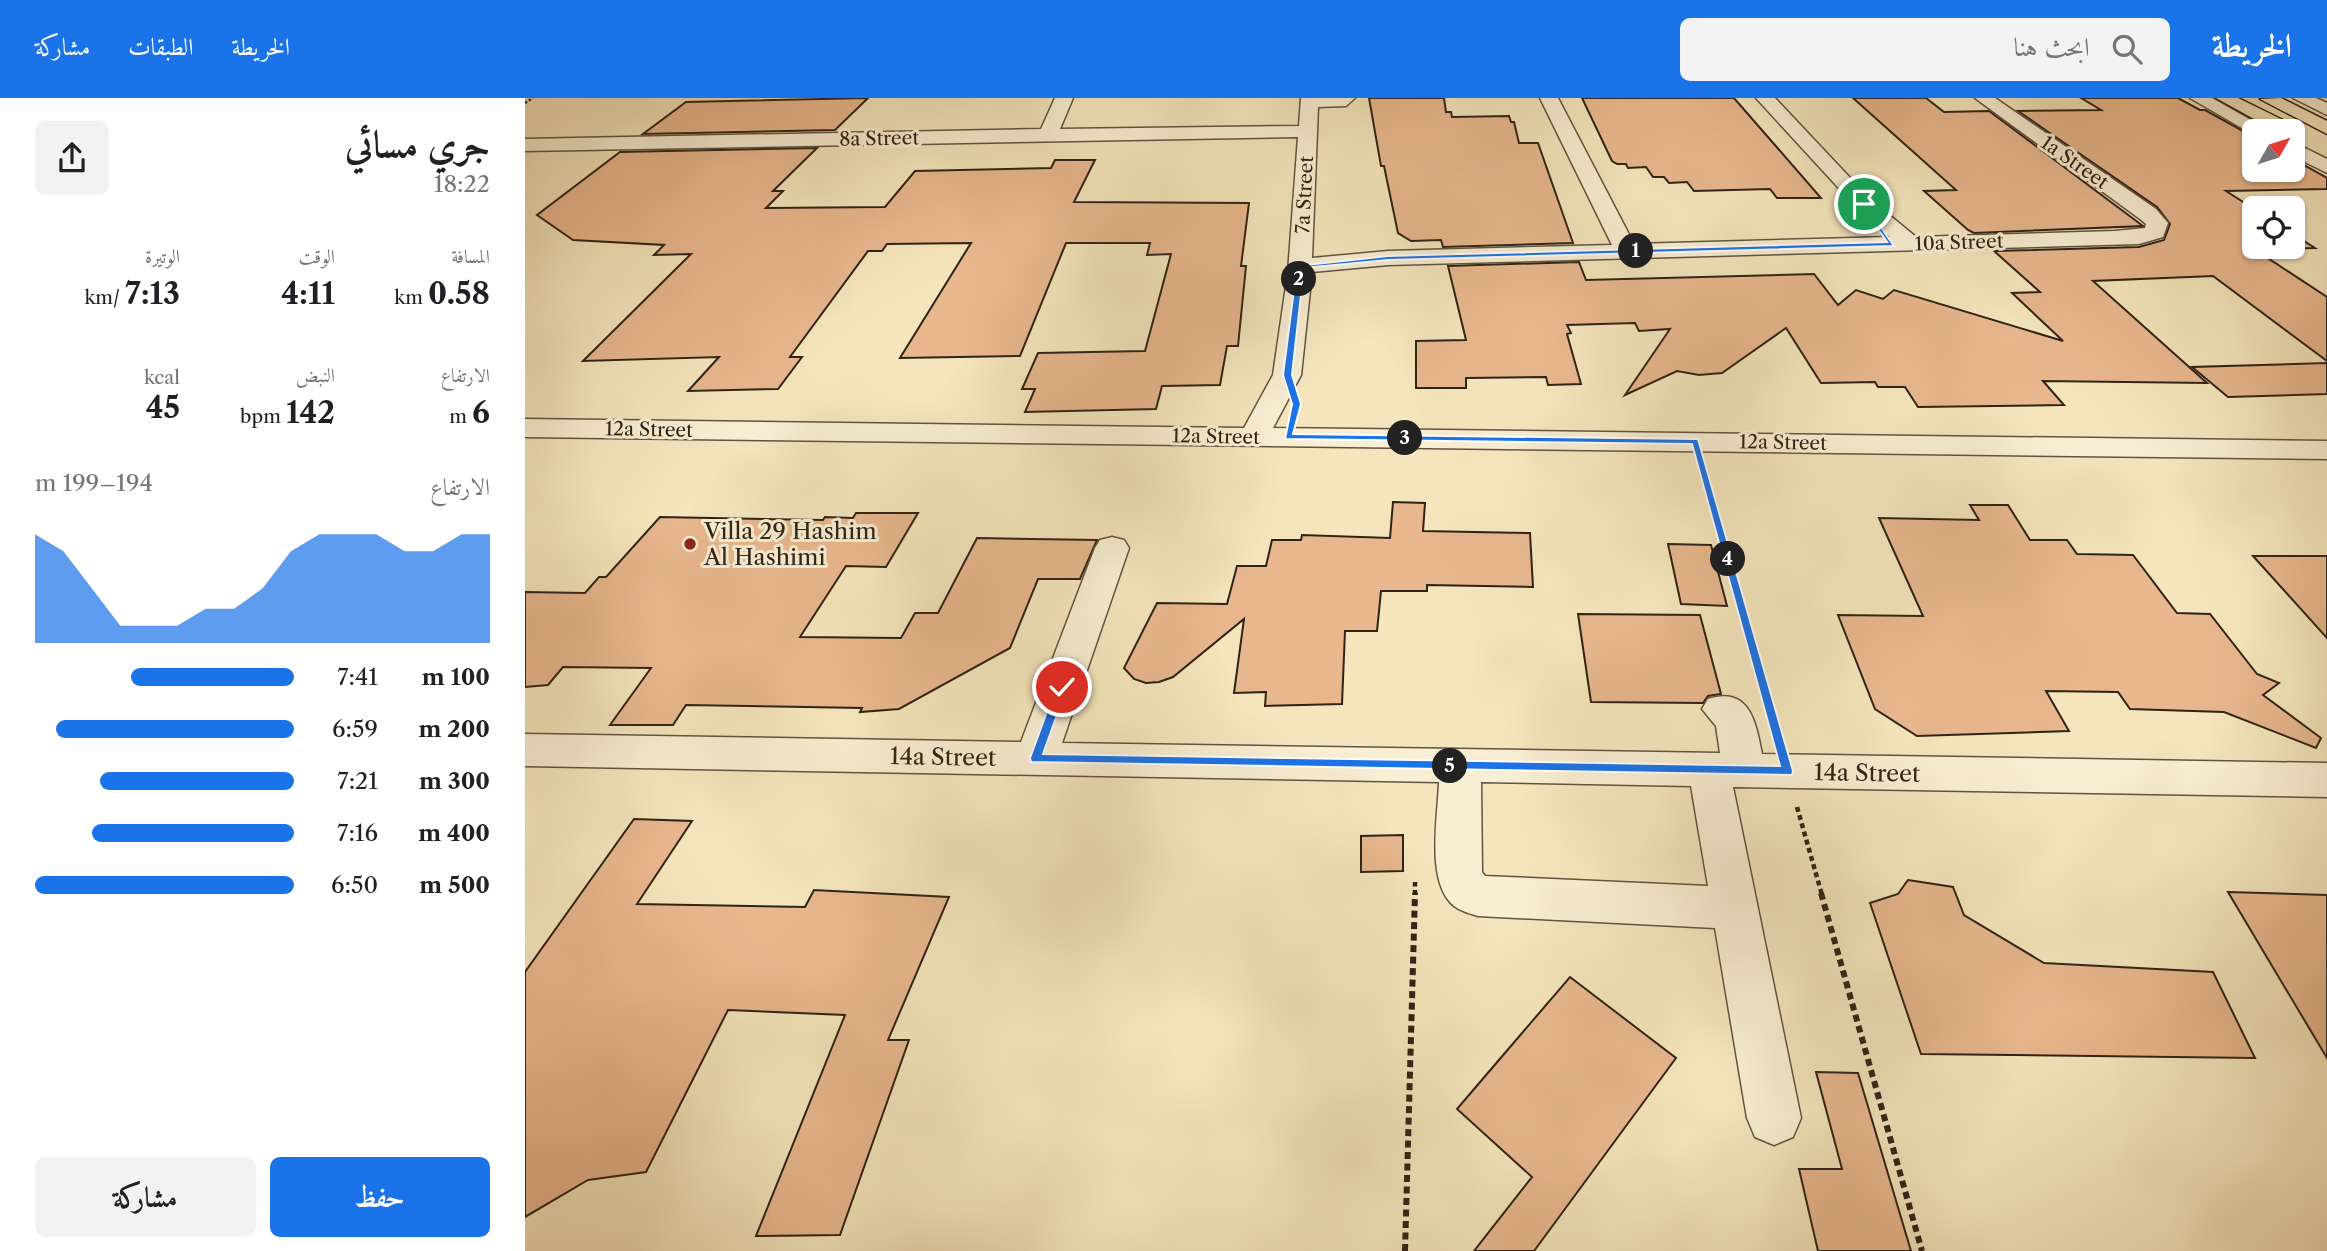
<!DOCTYPE html>
<html lang="ar">
<meta charset="utf-8">
<style>
body{margin:0;font-family:"Libre Caslon Text",Amiri,serif;background:#f2f2f2;color:#202124;direction:rtl;height:100vh;display:flex;flex-direction:column;font-size:26px;white-space:nowrap}
*{box-sizing:border-box;margin:0}
p{font-size:23px;color:#757577}
.icon{flex:none;width:38px;height:38px;fill:none;stroke:currentColor;stroke-width:2;stroke-linecap:round;stroke-linejoin:round}
.map{position:relative;flex:1;overflow:hidden;direction:ltr}
.side{display:flex;flex-direction:column;background:#fff;width:525px}
.side>*{flex:none}
.needle{width:46px;rotate:51deg}
.tools{position:absolute;left:1717px;top:21px;display:grid;gap:14px}
.tools a{display:grid;place-items:center;width:63px;height:63px;border-radius:10px;background:#fff;box-shadow:0 2px 5px #0004;font-size:35px}
.pin{position:absolute;display:grid;place-items:center;width:60px;height:60px;color:#fff;margin:-30px;border:4px solid #fff;border-radius:50%;box-shadow:0 2px 7px #0007}
.km{position:absolute;width:35px;height:35px;margin:-18px;border-radius:50%;background:#222;color:#fff;font-size:19px;line-height:35px;text-align:center}
.round{display:grid;place-items:center;flex:none;width:74px;height:74px;border-radius:10px;background:#f2f2f2}
.overview{display:flex;align-items:center;justify-content:space-between;height:119px;padding:0 35px}
h1{font-size:38px;font-weight:700;line-height:52px}
.stats{display:grid;grid-template-columns:repeat(3,1fr);gap:10px;height:119px;padding:7px 35px}
.stats div{display:grid;align-content:center}
.stats b{font-size:30px;font-weight:700}
.stats small{font-size:19px;font-weight:400}
.stats p{font-size:19px}
.chart{height:196px;padding:14px 35px}
.chart p{display:flex;justify-content:space-between}
.chart svg{width:100%;height:126px;margin-top:7px;fill:#1a73e8;opacity:.7}
.button{display:flex;gap:14px;margin-top:auto;padding:14px 35px}
.button a{flex:1;height:80px;border-radius:10px;background:#1a73e8;color:#fff;font-size:28px;font-weight:700;line-height:80px;text-align:center}
.button a+a{background:#f2f2f2;color:#202124}
ul{padding:0 35px;list-style:none;font-size:23px}
li{display:grid;grid-template-columns:112px 84px 1fr;align-items:center;height:52px}
li i{height:18px;border-radius:9px;background:#1a73e8}
header{display:flex;align-items:center;gap:42px;box-sizing:border-box;height:98px;padding:0 35px;background:#1a73e8;color:#fff}
header strong{font-size:33px}
nav{display:flex;gap:38px;margin-inline-start:auto;font-size:24px}
.search{width:490px;height:63px;background:#f2f2f2;display:flex;align-items:center;gap:18px;box-sizing:border-box;padding:0 24px;border-radius:10px;color:#757577;font-size:26px}
main{display:flex;flex:1;min-height:0}
.map>svg:first-child{display:block}
.building{fill:#e8b78e;stroke:#2f2317;stroke-width:2}
.lines{fill:none;stroke-linecap:round;stroke-linejoin:round}
.minor-casing{stroke:#605440;stroke-width:3}
.major-casing{stroke:#2f2317;stroke-width:3}
.path-far3{stroke:#2f2317;stroke-width:2.5;stroke-dasharray:2.5 2;stroke-linecap:butt}
.path-far2{stroke:#2f2317;stroke-width:3.5;stroke-dasharray:4.5 2.5;stroke-linecap:butt}
.path-far1{stroke:#2f2317;stroke-width:4.5;stroke-dasharray:5 3.5;stroke-linecap:butt}
.path{stroke:#2f2317;stroke-width:6;stroke-dasharray:7 4.5;stroke-linecap:butt}
.minor{fill:#f8eed3;fill-rule:evenodd}
.major{fill:#f4e5bc;fill-rule:evenodd}
.route{fill:#1a73e8;stroke:#fff;stroke-width:2}
.poi-dot{fill:#8f2418;stroke:#f8eed3;stroke-width:2.5}
.labels{text-anchor:middle;stroke-width:6;stroke-linejoin:round;paint-order:stroke}
.far-street-label{font-size:19px;fill:#2f2317;stroke:#f8eed3}
.poi-label{font-size:23px;fill:#2f2317;stroke:#f8eed3;text-anchor:start}
.street-label{font-size:23px;fill:#2f2317;stroke:#f8eed3}
</style>
<header>
<strong>الخريطة</strong>
<div class="search"><svg class="icon" aria-label="search" viewBox="0 0 24 24"><circle cx="10" cy="10" r="6"/><path d="M15 15l6 6"/></svg>ابحث هنا</div>
<nav><a>الخريطة</a><a>الطبقات</a><a>مشاركة</a></nav>
</header>
<main>
<div class="map">
<svg width="1802" height="1153" viewBox="0 0 1802 1153">
<rect width="100%" height="100%" fill="#f4e5bc"/>
<filter id="stains"><feTurbulence type="fractalNoise" baseFrequency=".00286" numOctaves="4"/><feColorMatrix values="0 0 0 0 .2 0 0 0 0 .09 0 0 0 0 .02 0 0 0 .5 -.17"/></filter>
<radialGradient id="worn" r=".72"><stop offset=".6" stop-color="#630" stop-opacity="0"/><stop offset="1" stop-color="#630" stop-opacity=".3"/></radialGradient>
<!-- building -->
<g class="building">
<path d="M343,0L310,32L118,36L161,4Z"/>
<path d="M844,0H919L921,14H926L927,19L984,18L986,24H989L994,45H1013L1048,145L918,149L916,142L886,143L873,135L859,68H856Z"/>
<path d="M1057,0H1209L1296,100H1252L1245,91L1169,93L1162,84L1144,85L1139,79H1128L1121,69L1103,70L1101,66H1092L1087,63Z"/>
<path d="M1328,0H1401L1419,14L1464,13L1618,128L1449,135L1443,132L1399,93L1431,92Z"/>
<path d="M1556,0H1653L1675,12H1680L1729,39V72H1768V61L1802,80V91L1701,93L1729,111V149H1768V136L1790,150L1729,151L1802,199V263L1688,178L1568,183L1682,285L1518,283L1539,307L1393,309L1380,289H1353L1350,284L1296,285L1261,230L1197,275L1174,277L1152,273L1100,297L1145,231L1114,233L1110,225L1042,227L1046,235L1042,236L1056,286L1023,287L1021,279L941,280V290H891V243L941,242L923,168L1054,164L1061,182L1289,176L1313,207L1331,192L1358,201L1369,192L1538,243L1487,195L1515,194L1469,153L1614,149L1639,142L1645,126L1632,109L1493,13L1576,12Z"/>
<path d="M292,50L248,93H258L241,110L360,109L390,73L526,70L530,62H570L549,104L724,105L716,168H721L713,248H702L695,287L637,288L631,311L500,314L510,291H497L513,255L620,253L646,156L622,157L625,145H541L495,258L375,260L446,145L362,146L357,153H343L265,259H277L253,291L163,293L194,259L58,263L166,156L129,157L139,147L48,142L12,117L95,54Z"/>
<path d="M1802,265V296L1703,299L1667,269Z"/>
<path d="M868,404L900,405L898,433L1005,435L1008,489L902,487V493H856L852,533H820L817,606L740,608L741,594L709,595L719,521L648,579L634,584L621,585L609,581L599,570L632,505L702,506L712,468H741L747,442H776L777,437L865,440Z"/>
<path d="M1445,407H1483L1505,442H1542L1552,456L1608,457L1652,515L1685,516L1732,576L1754,585L1738,597L1796,640L1791,650L1699,614L1605,611L1593,594L1521,593L1544,633L1392,638L1350,611L1313,517L1398,518L1354,420L1454,422Z"/>
<path d="M331,415H393L361,469L321,468L275,539L376,540L390,515H413L452,440L572,442L555,481H513L485,550L374,611L335,614L337,610L161,607L148,627H85L126,570L38,569L23,587L0,589V494L60,495L74,479H81L135,419L298,422L300,419L328,420Z"/>
<path d="M1143,446L1186,447L1202,508L1156,506Z"/>
<path d="M1728,458H1802V540Z"/>
<path d="M1053,516L1175,517L1196,596L1183,598L1178,605L1066,604Z"/>
<path d="M109,721L167,723L112,806L280,809L289,792L424,799L363,942H384L315,1137L231,1138L320,917L203,912L121,1074L63,1082L0,1119V874Z"/>
<path d="M878,737V773L836,774V738Z"/>
<path d="M1383,782L1428,789L1439,817L1519,865L1688,874L1730,960L1396,956L1345,805L1373,796Z"/>
<path d="M1703,794L1802,797V960L1753,878Z"/>
<path d="M1045,879L1151,960L1009,1153H949L1007,1079L932,1011Z"/>
<path d="M1291,974L1333,975L1386,1153H1293L1274,1071H1317Z"/>
</g>
<g class="lines">
<defs>
<g id="minor">
<path d="M530,0H548L535,31L774,28L776,0H830L821,8L793,9L787,160L863,153L1087,147L1015,0H1033L1109,146L1365,139L1332,110L1231,0H1250L1346,102L1391,139L1590,133L1620,130L1621,126L1615,121L1450,0H1470L1631,111L1643,125L1638,139L1614,146L863,167L787,174L776,277L748,330L1802,343V361L0,339V321L719,330L748,277L763,174L773,39L0,53V41L516,31Z"/>
<path d="M1665,0H1687L1745,33H1729V37Z"/>
<path d="M1768,0H1791L1802,5V17Z"/>
<path d="M1768,44L1802,61V75L1768,58Z"/>
<path d="M587,439L599,442L604,450L537,645L1195,655L1191,628L1177,611L1183,601C1225,588 1231,625 1237,656L1802,665V699L1208,689L1276,1020L1268,1039L1249,1047L1230,1039L1222,1020L1190,830L953,818C943,815 931,812 924,803C902,777 913,716 914,684L0,668V636L496,644L570,450L575,442ZM956,684L1166,688L1183,788L960,778L957,774Z"/>
</g>
<g id="major">
<path d="M1691,0H1713L1772,29L1774,33L1768,38V33H1751Z"/>
<path d="M1756,0L1802,23V36L1735,1Z"/>
</g>
</defs>
<!-- minor casing -->
<use href="#minor" class="minor-casing"/>
<!-- major casing -->
<use href="#major" class="major-casing"/>
<!-- path-far3 -->
<path class="path-far3" d="M0,5L8,0"/>
<!-- path-far2 -->
<path class="path-far2" d="M1179,375L1219,519"/>
<!-- path-far1 -->
<g class="path-far1">
<path d="M1219,517L1242,599"/>
<path d="M1272,709L1297,797"/>
<path d="M890,797V784"/>
</g>
<!-- path -->
<g class="path">
<path d="M1296,795L1397,1153"/>
<path d="M880,1153L890,795"/>
</g>
<!-- minor -->
<use href="#minor" class="minor"/>
<!-- major -->
<use href="#major" class="major"/>
</g>
<!-- route -->
<path class="route" d="M1339,105L1369,148L863,162L779,170L767,277L776,306L768,336L1173,341L1268,673L1267,677L506,664L505,660L531,589L537,584L542,589L518,656L1255,668L1167,346L760,341L767,306L758,277L772,168L863,158L1362,144L1336,106Z"/>
<!-- markers -->
<circle class="poi-dot" cx="165" cy="446" r="7"/>
<g class="labels">
<!-- far-street labels -->
<g class="far-street-label">
<text transform="translate(354 40) rotate(-1)" y="7">8a Street</text>
<text transform="translate(1550 64) rotate(35)" y="7">1a Street</text>
<text transform="translate(779 97) rotate(-87)" y="7">7a Street</text>
<text transform="translate(1434 144) rotate(-2)" y="7">10a Street</text>
<text transform="translate(124 331) rotate(1)" y="7">12a Street</text>
<text transform="translate(691 338) rotate(1)" y="7">12a Street</text>
<text transform="translate(1258 344) rotate(1)" y="7">12a Street</text>
</g>
<!-- poi labels -->
<g class="poi-label">
<text x="179" y="441">Villa 29 Hashim<tspan x="179" dy="26">Al Hashimi</tspan></text>
</g>
<!-- street labels -->
<g class="street-label">
<text transform="translate(418 659) rotate(1)" y="8">14a Street</text>
<text transform="translate(1342 675) rotate(1)" y="8">14a Street</text>
</g>
</g>
<rect width="100%" height="100%" filter="url(#stains)"/>
<rect width="100%" height="100%" fill="url(#worn)"/>
</svg>
<div class="tools">
<a><svg class="needle" viewBox="-14 -14 28 28"><path d="M0-13l5 13h-10z" fill="#e53935"/><path d="M0 13l5-13h-10z" fill="#757577"/></svg></a>
<a><svg class="icon" aria-label="locate" viewBox="0 0 24 24"><circle cx="12" cy="12" r="6"/><path d="M12 2v4M12 18v4M2 12h4M18 12h4"/></svg></a>
</div>
<div class="pin" style="left:1339px;top:106px;background:#1e9e55"><svg class="icon" aria-label="arrive" viewBox="0 0 24 24"><path d="M6 21V4h12l-3 4 3 4H6"/></svg></div>
<div class="pin" style="left:537px;top:589px;background:#d93025"><svg class="icon" aria-label="check" viewBox="0 0 24 24"><path d="M5 12l5 5 9-10"/></svg></div>
<b class="km" style="left:1111px;top:153px">1</b>
<b class="km" style="left:774px;top:181px">2</b>
<b class="km" style="left:880px;top:340px">3</b>
<b class="km" style="left:1203px;top:461px">4</b>
<b class="km" style="left:925px;top:668px">5</b>
</div>
<section class="side">
<div class="overview"><div><h1>جري مسائي</h1><p>18:22</p></div><a class="round"><svg class="icon" aria-label="share" viewBox="0 0 24 24"><path d="M12 15V3M7 8l5-5 5 5M5 13v7h14v-7"/></svg></a></div>
<div class="stats">
<div><p>المسافة</p><b>0.58<small> km</small></b></div>
<div><p>الوقت</p><b>4:11</b></div>
<div><p>الوتيرة</p><b>7:13<small> /km</small></b></div>
</div>
<div class="stats">
<div><p>الارتفاع</p><b>6<small> m</small></b></div>
<div><p>النبض</p><b>142<small> bpm</small></b></div>
<div><p>kcal</p><b>45</b></div>
</div>
<div class="chart"><p><span>الارتفاع</span>194–199 m</p>
<svg viewBox="0 0 160 44" preserveAspectRatio="none"><path d="M0 44V6L10 12L20 25L30 38L40 38L50 38L60 32L70 32L80 25L90 12L100 6L110 6L120 6L130 12L140 12L150 6L160 6V44z"/></svg>
</div>
<ul>
<li><b>100 m</b>7:41<i style="width:63%"></i></li>
<li><b>200 m</b>6:59<i style="width:92%"></i></li>
<li><b>300 m</b>7:21<i style="width:75%"></i></li>
<li><b>400 m</b>7:16<i style="width:78%"></i></li>
<li><b>500 m</b>6:50<i style="width:100%"></i></li>
</ul>
<div class="button"><a>حفظ</a><a>مشاركة</a></div>
</section>
</main>
